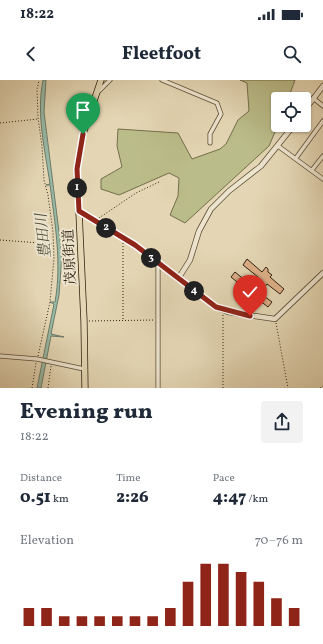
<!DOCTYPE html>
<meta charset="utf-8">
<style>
body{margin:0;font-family:Vollkorn,"Noto Serif JP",serif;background:#f2f2f3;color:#1f2937;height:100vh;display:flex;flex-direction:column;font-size:15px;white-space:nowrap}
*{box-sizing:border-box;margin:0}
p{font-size:13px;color:#747a83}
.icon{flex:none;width:22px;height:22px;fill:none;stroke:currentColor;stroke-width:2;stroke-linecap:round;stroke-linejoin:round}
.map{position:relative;height:308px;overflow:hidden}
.details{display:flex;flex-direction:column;background:#fff;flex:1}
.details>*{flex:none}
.fabs{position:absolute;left:271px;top:12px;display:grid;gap:8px}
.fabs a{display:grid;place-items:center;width:40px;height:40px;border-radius:4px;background:#fff;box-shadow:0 1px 3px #0004;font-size:20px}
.pin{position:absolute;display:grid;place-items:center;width:34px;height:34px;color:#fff;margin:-41px -17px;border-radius:50% 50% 50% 0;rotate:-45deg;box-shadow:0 0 4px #0007}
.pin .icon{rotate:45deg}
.km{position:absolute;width:20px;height:20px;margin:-10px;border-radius:50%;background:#222;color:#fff;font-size:11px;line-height:20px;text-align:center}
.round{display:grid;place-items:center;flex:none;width:42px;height:42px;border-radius:4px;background:#f2f2f3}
.headline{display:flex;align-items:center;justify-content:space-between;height:68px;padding:0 20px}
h1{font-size:22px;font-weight:800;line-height:30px}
.figures{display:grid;grid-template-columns:repeat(3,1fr);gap:6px;height:68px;padding:4px 20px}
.figures div{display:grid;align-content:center}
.figures b{font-size:17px;font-weight:800}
.figures small{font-size:11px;font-weight:400}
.figures p{font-size:11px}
.chart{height:112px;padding:8px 20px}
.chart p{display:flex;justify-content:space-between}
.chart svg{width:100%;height:72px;margin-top:4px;stroke:#8f2418;stroke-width:6}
.status{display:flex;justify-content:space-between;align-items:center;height:28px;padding:0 20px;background:#fff;direction:ltr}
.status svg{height:11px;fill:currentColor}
header{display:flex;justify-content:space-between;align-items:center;height:52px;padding:0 20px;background:#fff;font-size:18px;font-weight:800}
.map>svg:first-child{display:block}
.green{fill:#babc89;stroke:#746e4b}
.water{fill:#97baa7;stroke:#6d7c69}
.building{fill:#ddaf88;stroke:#2e200d}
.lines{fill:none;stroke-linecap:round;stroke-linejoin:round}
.minor-casing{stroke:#5c4e37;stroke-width:5}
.tertiary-casing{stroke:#5c4e37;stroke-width:6}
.primary-casing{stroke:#2e200d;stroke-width:7}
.path{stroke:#2e200d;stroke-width:1;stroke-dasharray:1 2;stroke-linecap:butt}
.minor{stroke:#ede4ce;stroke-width:3.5}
.tertiary{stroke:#ede4ce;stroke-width:4.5}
.primary{stroke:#e4d6b4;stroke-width:5.5}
.route-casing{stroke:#fff;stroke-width:8}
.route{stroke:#8f2418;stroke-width:5}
.labels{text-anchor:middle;stroke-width:4;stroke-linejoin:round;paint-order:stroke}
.street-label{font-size:14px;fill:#2e200d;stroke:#ede4ce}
.water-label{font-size:15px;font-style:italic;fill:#4e4e3b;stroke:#ede4ce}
</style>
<div class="status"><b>18:22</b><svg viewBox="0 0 49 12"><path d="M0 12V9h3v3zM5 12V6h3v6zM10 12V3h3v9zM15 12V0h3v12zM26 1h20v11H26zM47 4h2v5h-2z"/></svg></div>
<header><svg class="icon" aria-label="back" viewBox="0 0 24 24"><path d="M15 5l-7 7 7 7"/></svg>Fleetfoot<svg class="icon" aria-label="search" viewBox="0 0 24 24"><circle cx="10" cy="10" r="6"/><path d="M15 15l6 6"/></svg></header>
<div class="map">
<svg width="323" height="308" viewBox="0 0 323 308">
<rect width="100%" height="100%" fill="#e4d6b4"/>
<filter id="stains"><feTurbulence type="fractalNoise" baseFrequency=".005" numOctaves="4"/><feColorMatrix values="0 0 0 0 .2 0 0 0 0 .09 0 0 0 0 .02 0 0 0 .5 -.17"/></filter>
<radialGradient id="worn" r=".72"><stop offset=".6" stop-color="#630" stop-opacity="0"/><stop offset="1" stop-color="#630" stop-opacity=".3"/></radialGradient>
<!-- green -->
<path class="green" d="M240,0H295L288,19H278V45L269,66L185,143L170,135L178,116L179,98L169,93L119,115L101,109V99L122,87L117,66L118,49L178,53L192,79L220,69L226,64L238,40L249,31L247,3Z"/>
<!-- water -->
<path class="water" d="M43,0H46L44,32L62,176L59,215L51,254L64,257L51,256L41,308H37L54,224L50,222H55C62,183 55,144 50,105H46L50,104C45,70 36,34 43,0Z"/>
<!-- building -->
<path class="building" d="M247,179L262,192L266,187L268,189V192L272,195L270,197L284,209L280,214L267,204L260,213L272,222L268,227L250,213L246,218L244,216L248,211L231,197L235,192L252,206L253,200L258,197L243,185Z"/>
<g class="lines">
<defs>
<g id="minor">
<path d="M162,0L217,23L221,34L210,54V63"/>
<path d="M97,13L110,0"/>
<path d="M313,18L323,26"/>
<path d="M278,66L323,99"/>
<path d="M296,78L323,41"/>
<path d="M312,90L323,76"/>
<path d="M0,276L37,279L84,289"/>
<path d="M158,308V183"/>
</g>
<g id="tertiary">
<path d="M304,31L323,6"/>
<path d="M79,131L135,165L216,227L228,232L275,239L323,193"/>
<path d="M178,199L190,180L199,151L211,129L229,111L261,86L294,45"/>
</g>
<path id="primary" d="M85,308L84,241L77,89L83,54L101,0"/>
</defs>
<!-- minor casing -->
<use href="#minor" class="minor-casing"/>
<!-- tertiary casing -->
<use href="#tertiary" class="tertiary-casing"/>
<!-- primary casing -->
<use href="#primary" class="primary-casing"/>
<!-- path -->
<g class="path">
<path d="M0,43L38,39"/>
<path d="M99,138L136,113L159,102"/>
<path d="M0,160L53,164"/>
<path d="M123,163V240"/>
<path d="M223,235V308"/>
<path d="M89,241L155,240"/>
<path d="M276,243L288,308"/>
<path d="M38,276L50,222L54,178L53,152L48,115L44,100L42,66L38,38L37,10L39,0"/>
<path d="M32,308L36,283"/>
<path d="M48,308L51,286"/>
<path d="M320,308L323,306"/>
</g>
<!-- minor -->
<use href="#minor" class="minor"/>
<!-- tertiary -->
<use href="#tertiary" class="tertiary"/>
<!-- primary -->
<use href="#primary" class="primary"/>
</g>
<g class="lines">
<defs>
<path id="route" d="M83,54L77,89L79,131L135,165L216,227L250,236"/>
</defs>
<!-- route casing -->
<use href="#route" class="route-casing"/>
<!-- route -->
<use href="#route" class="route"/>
</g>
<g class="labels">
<!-- street labels -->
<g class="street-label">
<text transform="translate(69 177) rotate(-93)" y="5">茂原街道</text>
</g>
<!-- water labels -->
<g class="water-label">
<text transform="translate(43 156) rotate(-96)" y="5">豊田川</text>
</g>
</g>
<rect width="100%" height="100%" filter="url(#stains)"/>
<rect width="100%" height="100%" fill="url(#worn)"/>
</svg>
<div class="fabs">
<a><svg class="icon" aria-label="locate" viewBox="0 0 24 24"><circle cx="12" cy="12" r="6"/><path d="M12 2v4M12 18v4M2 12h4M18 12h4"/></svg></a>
</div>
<div class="pin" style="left:83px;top:54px;background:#1e9e55"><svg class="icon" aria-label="arrive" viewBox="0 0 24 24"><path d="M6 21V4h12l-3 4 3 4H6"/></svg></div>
<div class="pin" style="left:250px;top:236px;background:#d93025"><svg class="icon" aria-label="check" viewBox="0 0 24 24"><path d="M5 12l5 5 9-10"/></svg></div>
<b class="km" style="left:77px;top:108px">1</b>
<b class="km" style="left:106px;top:148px">2</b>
<b class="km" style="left:151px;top:178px">3</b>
<b class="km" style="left:194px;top:211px">4</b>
</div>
<section class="details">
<div class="headline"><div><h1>Evening run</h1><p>18:22</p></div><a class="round"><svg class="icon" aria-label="share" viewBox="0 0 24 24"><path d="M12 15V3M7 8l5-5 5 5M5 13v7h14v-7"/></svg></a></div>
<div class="figures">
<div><p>Distance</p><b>0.51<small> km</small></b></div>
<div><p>Time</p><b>2:26</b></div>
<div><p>Pace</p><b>4:47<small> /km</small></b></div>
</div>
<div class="chart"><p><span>Elevation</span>70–76 m</p>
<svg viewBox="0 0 160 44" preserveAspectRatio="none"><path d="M5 44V33M15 44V33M25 44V38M35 44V38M45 44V38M55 44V38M65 44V38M75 44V38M85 44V33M95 44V17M105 44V6M115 44V6M125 44V11M135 44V17M145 44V27M155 44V33"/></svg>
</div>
</section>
